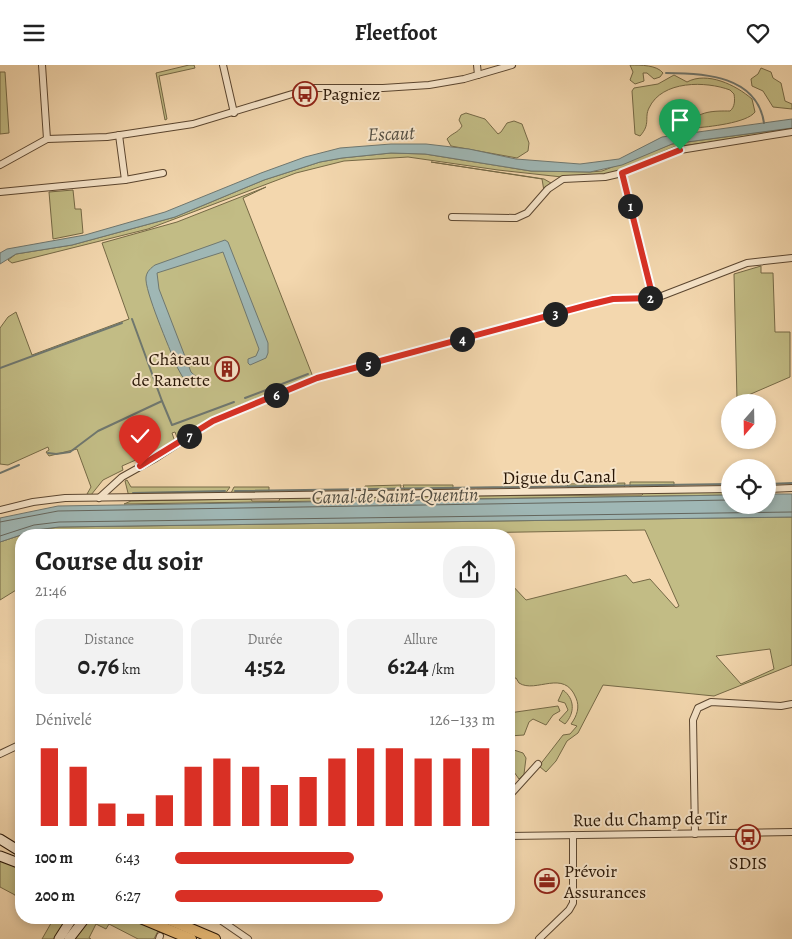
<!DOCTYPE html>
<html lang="fr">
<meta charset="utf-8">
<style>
body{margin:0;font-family:Alegreya,serif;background:#f2f2f2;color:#222;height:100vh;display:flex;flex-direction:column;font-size:19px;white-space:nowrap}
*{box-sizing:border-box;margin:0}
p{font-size:16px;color:#767676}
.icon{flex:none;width:28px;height:28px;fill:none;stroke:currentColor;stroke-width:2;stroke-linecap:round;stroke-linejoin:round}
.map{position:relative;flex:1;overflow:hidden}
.details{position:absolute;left:15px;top:464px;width:500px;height:395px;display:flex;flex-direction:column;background:#fff;border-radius:20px;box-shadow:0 2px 8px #0003}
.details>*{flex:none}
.needle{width:32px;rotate:200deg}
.buttons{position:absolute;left:721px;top:329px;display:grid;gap:10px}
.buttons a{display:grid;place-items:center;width:55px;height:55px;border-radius:50%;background:#fff;box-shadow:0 2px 8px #0003;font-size:25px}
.pin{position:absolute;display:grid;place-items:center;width:42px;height:42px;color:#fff;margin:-51px -21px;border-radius:50% 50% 50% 0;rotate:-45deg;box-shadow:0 0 5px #0007}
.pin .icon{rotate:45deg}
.km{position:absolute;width:25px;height:25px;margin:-12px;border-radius:50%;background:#222;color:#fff;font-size:14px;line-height:25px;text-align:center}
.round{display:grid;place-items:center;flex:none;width:52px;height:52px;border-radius:20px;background:#f2f2f2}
.headline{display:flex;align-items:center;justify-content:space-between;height:85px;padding:0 20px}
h1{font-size:28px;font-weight:600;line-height:38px}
.figures{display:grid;grid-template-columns:repeat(3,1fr);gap:8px;height:85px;padding:5px 20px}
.figures div{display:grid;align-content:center;border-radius:12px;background:#f2f2f2;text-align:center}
.figures b{font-size:25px;font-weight:600}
.figures small{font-size:14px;font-weight:400}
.figures p{font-size:14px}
.chart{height:140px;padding:10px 20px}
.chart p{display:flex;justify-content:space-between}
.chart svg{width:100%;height:90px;margin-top:5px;stroke:#d93025;stroke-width:6}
ul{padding:0 20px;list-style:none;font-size:16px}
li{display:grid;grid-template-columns:80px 60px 1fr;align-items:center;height:38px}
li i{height:12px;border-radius:6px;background:#d93025}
header{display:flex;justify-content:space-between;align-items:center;height:65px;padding:0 20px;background:#fff;font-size:22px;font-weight:600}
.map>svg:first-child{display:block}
.green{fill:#c2bc85;stroke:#756946;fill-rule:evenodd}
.water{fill:#9fb7b5;stroke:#6f776f}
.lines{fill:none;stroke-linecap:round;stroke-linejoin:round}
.shore{stroke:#64665e;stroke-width:1}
.stream{stroke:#6f776f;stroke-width:2}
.street-casing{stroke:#5b4630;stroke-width:8}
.secondary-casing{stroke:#281606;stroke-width:11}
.primary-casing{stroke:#281606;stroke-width:12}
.street{stroke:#f7e5ca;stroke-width:6}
.secondary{stroke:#f7e5ca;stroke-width:9}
.primary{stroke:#eabc77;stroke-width:10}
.route-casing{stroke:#fff;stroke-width:10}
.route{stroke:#d93025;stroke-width:6}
.labels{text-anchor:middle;stroke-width:4;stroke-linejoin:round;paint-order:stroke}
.poi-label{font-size:18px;fill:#281606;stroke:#f7e5ca;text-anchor:start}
.street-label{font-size:18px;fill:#281606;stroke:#f7e5ca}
.water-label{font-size:19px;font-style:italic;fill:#524e43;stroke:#f7e5ca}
</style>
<header><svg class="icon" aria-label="menu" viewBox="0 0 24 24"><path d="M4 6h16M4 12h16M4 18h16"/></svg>Fleetfoot<svg class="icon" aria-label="heart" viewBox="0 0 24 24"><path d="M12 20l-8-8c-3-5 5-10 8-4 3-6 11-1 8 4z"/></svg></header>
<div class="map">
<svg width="792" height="874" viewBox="0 0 792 874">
<rect width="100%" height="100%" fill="#f3d7ae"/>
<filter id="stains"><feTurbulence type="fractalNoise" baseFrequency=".004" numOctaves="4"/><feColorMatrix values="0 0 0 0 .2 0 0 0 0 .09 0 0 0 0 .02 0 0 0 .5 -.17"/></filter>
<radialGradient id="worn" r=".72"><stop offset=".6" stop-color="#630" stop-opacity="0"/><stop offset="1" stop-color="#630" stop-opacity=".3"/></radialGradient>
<!-- green -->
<g class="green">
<path d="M189,0H194L195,3L159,11L167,54L165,55L156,8Z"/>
<path d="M630,0C641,0 657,0 663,8L660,12L654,14L647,8H643L644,16L635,19L630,15L633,7Z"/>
<path d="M761,3L771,7L773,13L781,18L785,36L792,39V44L773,42L763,26L752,21L751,14L758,9Z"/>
<path d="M0,7H5L9,68L0,69Z"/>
<path d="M674,10L687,17C707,6 736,20 752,34L755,47C747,58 708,62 694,63L690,61C695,45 717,46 730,46C735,42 735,35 734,29L730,25C706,16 662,15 649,43C644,53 651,59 640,71L635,69L632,26L634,23L658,19Z"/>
<path d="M466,48L485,54L498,69L501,67L507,58L514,56L522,59L529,78L528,86L517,93L451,81L447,74C452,68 458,68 462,61L459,55L461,50Z"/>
<path d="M792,63V66L674,82L610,109L562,112L498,105L408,92L344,96L296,108L148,164L12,198L8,195L16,189L72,180L175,152L264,115L320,97L342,93L391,88L425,89L531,106L590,107L602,106L672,79Z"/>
<path d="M431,97L544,114L551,118L544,126L542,114Z"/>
<path d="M266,122L243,133L313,312L238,341V343L212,353L178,375L175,367L172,368L175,377L147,395L145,391L122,401L123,405L103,415L91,430L87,429L91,422L77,384L49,391L46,387L49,385L48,382L8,400L0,399V263L8,252L16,247L32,290L129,254L102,178L177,157Z"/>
<path d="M73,125L75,144H81L83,168L53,174L49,127Z"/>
<path d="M761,201V208H773L775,267H790V312L737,335L734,209Z"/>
<path d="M127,415L131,422H230L225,429L129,432L125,416Z"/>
<path d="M630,417H674V421L630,423Z"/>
<path d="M625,418L624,424L569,425L567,419Z"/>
<path d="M401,420L400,427H365V421Z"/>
<path d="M403,420H453V424L405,426Z"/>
<path d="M234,422H269V427L231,428Z"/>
<path d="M730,427V430L124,439L131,436L251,434L252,436H279L280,433L428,431L429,433H453L454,431L642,430L644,428Z"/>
<path d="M792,452V600L714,631L603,620L578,668L567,676L556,696L546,707L539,701L563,670L570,669L577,661L571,659C577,651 580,642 576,633C564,603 536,629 519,618L516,613L509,614V517L526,535L626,510L633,518L650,514L676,543L679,541L645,465L464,468L465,470H21V522L0,535V477L36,465L59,462ZM770,584L774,604L741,619L716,591Z"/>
<path d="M563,625C575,634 575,648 565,659L559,655L568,645L565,638L558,636Z"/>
<path d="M558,641L560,646L553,650L546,660L533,654L529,657L524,670L509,671V648Z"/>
<path d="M514,685L523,688L526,693L524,709L519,714L509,700V688Z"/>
<path d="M0,793L21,802V838L17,835L15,830L0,822Z"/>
<path d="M54,853H68L56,874H42Z"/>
<path d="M95,853H121L159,864L154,874H138L109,859L106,864L96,859L89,873L91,874H73L85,859Z"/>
</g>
<!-- water -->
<g class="water">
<path d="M792,54V63L672,79L622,100L590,107L531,106L425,89L391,88L342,93L320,97L264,115L175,152L72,180L16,189L0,199V188L7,184L85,170L165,147L261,108L305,92L340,83L391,79H426L469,84L516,94L580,99L619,94L662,72Z"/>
<path d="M225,175L228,177L268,278V288L266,293L250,300L248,298V294L256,291L259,284L223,187L157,208L159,224L191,307L203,318L199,321H193L182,311L176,300C170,284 144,225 146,212C147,206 151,203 155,200Z"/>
<path d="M768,429H792V452L59,462L36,465L0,477V453L58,441L730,430V440H768Z"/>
</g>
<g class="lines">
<!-- shore -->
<g class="shore">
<path d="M0,457L58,446L730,435"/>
<path d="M0,471L34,460L59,457L792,447"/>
</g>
<!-- stream -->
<g class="stream">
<path d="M666,8C705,8 757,11 764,58"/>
<path d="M132,254L162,336"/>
<path d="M0,303L122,258"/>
<path d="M245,333L308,309"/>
<path d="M48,388L56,389L70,387L98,366L162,336L172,360L234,337"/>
<path d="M0,408L19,400"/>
<path d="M768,419L792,418"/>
<path d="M235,426L730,419"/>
<path d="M133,428L225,426"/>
</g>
<defs>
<g id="street">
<path d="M42,0L47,74"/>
<path d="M223,0L234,48"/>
<path d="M477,0L478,10"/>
<path d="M119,70L125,115"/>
<path d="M0,100L47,74L107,72L193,59L312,23H383L429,20L464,14L512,0"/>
<path d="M622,108L653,233"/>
<path d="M0,127L125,115L163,108"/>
<path d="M452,152L516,153L527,148L548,124L563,114L605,112L622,108L680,85L792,67"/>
<path d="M768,424L792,423"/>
<path d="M99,433L122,412L156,393L213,356L314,314L588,240L613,234L659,232L747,198L792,193"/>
<path d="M0,445L33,437L65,433L730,424"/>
<path d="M0,689L21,679"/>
<path d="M509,731L538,699"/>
<path d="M695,769L693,655L698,643L711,637L781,641L792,639"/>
<path d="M509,771L792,767"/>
<path d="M216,852L248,874"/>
<path d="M159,874L160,871"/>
<path d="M539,874L569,845L573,838V770"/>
</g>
<g id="secondary">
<path d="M0,774L21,787"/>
<path d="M0,791L21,799"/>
<path d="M59,874L73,852"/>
<path d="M69,874L86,852"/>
</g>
<g id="primary">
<path d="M138,852L191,874"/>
<path d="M163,852L215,874"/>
</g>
</defs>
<!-- street casing -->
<use href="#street" class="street-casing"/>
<!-- secondary casing -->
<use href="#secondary" class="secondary-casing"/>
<!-- primary casing -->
<use href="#primary" class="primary-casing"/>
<!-- street -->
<use href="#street" class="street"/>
<!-- secondary -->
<use href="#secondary" class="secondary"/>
<!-- primary -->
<use href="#primary" class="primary"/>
</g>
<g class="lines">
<defs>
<path id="route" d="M140,401L213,356L317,313L588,240L613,234L653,233L622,108L680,85"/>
</defs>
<!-- route casing -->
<use href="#route" class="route-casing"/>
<!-- route -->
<use href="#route" class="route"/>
</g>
<!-- icons -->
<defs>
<symbol id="bus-ring" viewBox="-11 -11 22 22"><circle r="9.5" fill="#f7e5ca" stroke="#8f2418" stroke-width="1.5"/><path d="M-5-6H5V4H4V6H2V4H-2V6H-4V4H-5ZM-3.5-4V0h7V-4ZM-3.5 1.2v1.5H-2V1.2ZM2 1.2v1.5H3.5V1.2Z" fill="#8f2418"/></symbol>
<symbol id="building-ring" viewBox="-11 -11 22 22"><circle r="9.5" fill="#f7e5ca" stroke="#8f2418" stroke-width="1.5"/><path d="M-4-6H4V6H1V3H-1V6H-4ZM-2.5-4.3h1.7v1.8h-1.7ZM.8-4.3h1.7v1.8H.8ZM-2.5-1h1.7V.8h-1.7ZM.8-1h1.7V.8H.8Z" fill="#8f2418"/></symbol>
<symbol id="office-ring" viewBox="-11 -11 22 22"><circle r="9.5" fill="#f7e5ca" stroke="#8f2418" stroke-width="1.5"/><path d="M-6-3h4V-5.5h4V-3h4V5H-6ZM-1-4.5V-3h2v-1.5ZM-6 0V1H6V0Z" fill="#8f2418"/></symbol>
</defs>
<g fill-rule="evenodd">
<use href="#bus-ring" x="291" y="15" width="28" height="28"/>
<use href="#building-ring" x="213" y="290" width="28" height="28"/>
<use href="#bus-ring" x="734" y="758" width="28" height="28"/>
<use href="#office-ring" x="533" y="802" width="28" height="28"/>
</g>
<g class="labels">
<!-- poi labels -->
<g class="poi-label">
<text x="322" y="35">Pagniez</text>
<text x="210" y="300" text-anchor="end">Château<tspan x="210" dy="21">de Ranette</tspan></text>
<text x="748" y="804" text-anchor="middle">SDIS</text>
<text x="564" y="812">Prévoir<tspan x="564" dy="21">Assurances</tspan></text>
</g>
<!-- street labels -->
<g class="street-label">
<text transform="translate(559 412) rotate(-1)" y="6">Digue du Canal</text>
<text transform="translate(650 754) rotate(-1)" y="6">Rue du Champ de Tir</text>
</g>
<!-- water labels -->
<g class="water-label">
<text transform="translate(391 68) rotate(-2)" y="7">Escaut</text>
<text transform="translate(395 430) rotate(-1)" y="7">Canal de Saint-Quentin</text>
</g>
</g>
<rect width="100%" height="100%" filter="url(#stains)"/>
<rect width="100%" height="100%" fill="url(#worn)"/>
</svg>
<div class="buttons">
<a><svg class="needle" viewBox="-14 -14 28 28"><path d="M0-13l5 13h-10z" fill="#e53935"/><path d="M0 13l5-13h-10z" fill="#767676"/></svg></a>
<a><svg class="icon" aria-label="locate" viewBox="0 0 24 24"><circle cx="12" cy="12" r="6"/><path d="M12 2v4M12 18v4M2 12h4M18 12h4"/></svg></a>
</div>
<div class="pin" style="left:680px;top:85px;background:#1e9e55"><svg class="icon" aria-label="arrive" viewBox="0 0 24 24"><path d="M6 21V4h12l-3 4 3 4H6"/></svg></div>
<div class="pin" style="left:140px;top:401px;background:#d93025"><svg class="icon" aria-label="check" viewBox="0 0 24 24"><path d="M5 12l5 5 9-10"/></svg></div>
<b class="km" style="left:630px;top:141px">1</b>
<b class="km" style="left:650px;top:233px">2</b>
<b class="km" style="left:555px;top:249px">3</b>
<b class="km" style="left:462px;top:274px">4</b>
<b class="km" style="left:368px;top:299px">5</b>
<b class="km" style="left:276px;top:330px">6</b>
<b class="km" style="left:189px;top:371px">7</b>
<section class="details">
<div class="headline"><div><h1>Course du soir</h1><p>21:46</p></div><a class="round"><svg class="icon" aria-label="share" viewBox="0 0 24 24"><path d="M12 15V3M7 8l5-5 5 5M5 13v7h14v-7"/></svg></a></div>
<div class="figures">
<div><p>Distance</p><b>0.76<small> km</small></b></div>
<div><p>Durée</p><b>4:52</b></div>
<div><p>Allure</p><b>6:24<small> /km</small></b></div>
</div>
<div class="chart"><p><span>Dénivelé</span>126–133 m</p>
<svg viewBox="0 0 160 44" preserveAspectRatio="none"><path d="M5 44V6M15 44V15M25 44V33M35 44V38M45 44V29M55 44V15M65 44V11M75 44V15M85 44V24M95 44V20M105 44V11M115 44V6M125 44V6M135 44V11M145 44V11M155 44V6"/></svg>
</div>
<ul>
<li><b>100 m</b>6:43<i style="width:56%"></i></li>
<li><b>200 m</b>6:27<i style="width:65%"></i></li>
</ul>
</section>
</div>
